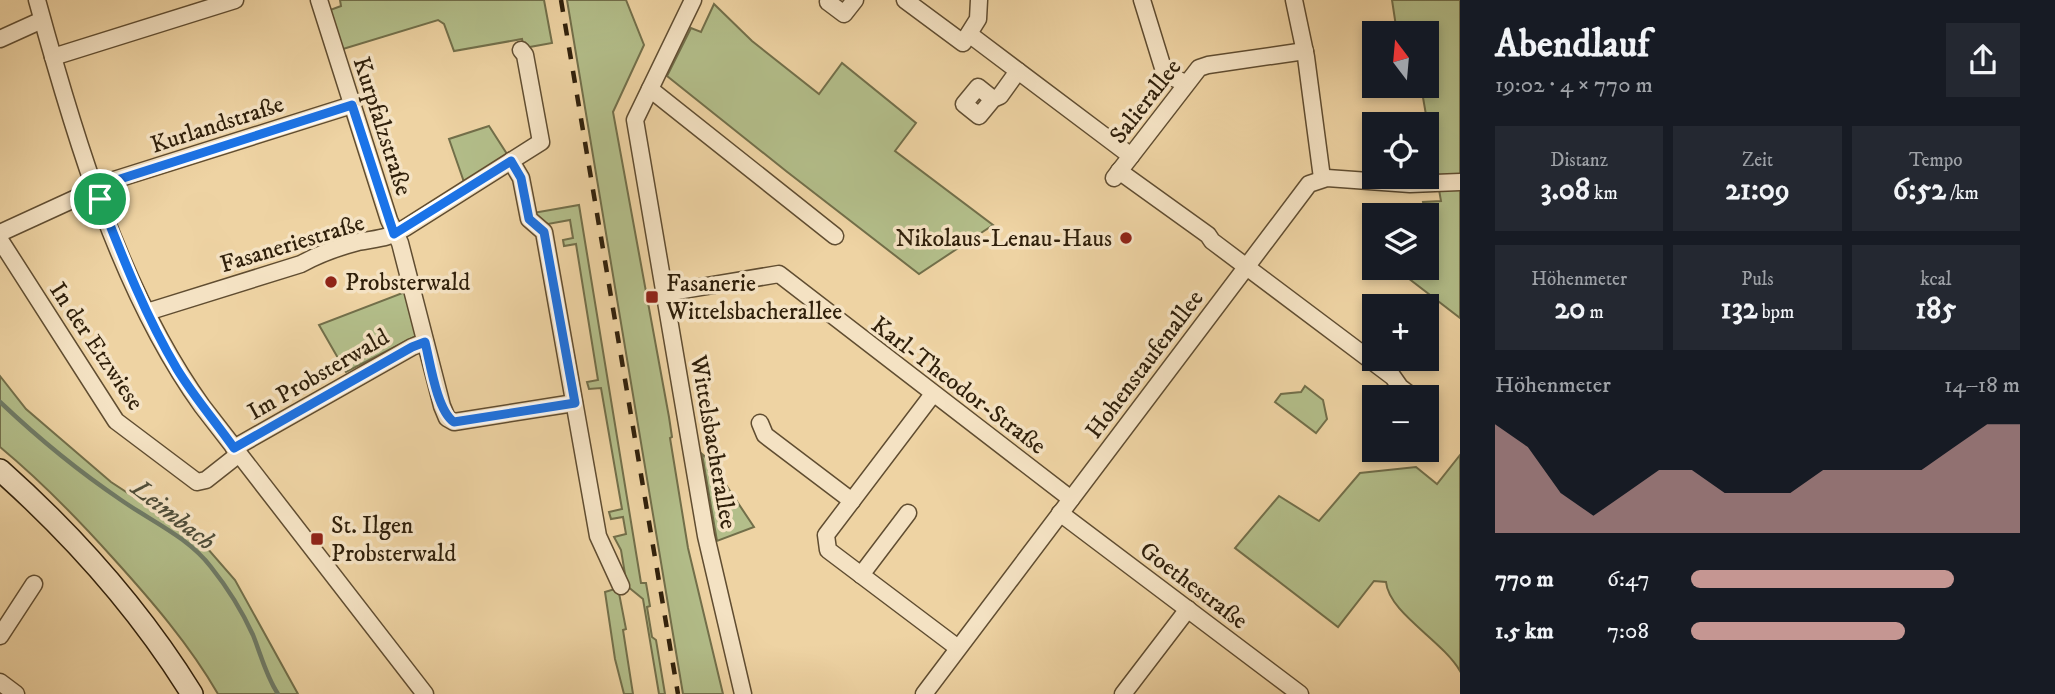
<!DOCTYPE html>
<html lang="de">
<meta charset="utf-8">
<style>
body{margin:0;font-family:"IM FELL DW Pica",serif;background:#242831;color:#f1f3f6;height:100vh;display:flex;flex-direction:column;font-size:26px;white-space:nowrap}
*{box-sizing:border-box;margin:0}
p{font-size:23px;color:#9ea1a6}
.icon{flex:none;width:38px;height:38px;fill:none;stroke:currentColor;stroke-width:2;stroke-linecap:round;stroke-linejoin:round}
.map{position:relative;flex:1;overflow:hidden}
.drawer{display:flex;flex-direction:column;background:#171b24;width:595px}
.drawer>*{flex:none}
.needle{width:46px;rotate:344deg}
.fabs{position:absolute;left:1362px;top:21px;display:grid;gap:14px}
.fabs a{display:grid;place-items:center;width:77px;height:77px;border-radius:0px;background:#171b24;box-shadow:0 4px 10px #0003;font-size:35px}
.pin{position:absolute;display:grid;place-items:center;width:60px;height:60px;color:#fff;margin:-30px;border:4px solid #fff;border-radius:50%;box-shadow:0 2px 7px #0007}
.round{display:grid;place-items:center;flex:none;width:74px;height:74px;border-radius:0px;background:#242831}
.summary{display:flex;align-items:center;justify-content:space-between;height:119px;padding:0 35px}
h1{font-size:38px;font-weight:700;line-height:52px}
.stats{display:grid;grid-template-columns:repeat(3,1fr);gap:10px;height:119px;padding:7px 35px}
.stats div{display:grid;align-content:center;border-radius:0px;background:#242831;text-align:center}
.stats b{font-size:30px;font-weight:700}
.stats small{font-size:19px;font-weight:400}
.stats p{font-size:19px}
.chart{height:196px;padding:14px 35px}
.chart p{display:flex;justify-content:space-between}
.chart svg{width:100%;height:126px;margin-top:7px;fill:#c59692;opacity:.7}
ul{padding:0 35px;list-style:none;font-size:23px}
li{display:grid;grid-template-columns:112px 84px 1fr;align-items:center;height:52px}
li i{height:18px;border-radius:9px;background:#c59692}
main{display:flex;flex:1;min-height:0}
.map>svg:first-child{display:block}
.green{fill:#b3be8a;stroke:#726f4a;stroke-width:2}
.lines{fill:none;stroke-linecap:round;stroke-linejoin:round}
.stream{stroke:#6f7b67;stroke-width:4.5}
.street-casing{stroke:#604d31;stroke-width:19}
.secondary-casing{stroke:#30200b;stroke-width:24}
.street{stroke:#f4e2c3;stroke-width:16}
.secondary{stroke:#f4e2c3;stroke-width:21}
.rail{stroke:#30200b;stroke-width:4.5;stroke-dasharray:12 12;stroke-linecap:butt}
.route-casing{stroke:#fff;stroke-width:14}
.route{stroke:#1a73e8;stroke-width:9}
.poi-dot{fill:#8f2418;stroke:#f4e2c3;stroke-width:2.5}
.labels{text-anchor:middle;stroke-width:7;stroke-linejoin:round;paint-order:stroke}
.street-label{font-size:24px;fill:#30200b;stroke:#f4e2c3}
.poi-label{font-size:24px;fill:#30200b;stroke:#f4e2c3;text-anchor:start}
.water-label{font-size:26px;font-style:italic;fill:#504e39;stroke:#f4e2c3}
</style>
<main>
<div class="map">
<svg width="1460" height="694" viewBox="0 0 1460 694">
<rect width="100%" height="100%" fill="#eed3a3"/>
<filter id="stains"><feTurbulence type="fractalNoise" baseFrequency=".00286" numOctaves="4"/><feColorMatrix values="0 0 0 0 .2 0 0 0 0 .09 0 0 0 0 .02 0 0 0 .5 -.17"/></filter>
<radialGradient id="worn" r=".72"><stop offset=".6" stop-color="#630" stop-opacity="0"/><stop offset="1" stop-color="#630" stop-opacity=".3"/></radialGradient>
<!-- green -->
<g class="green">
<path d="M340,0H544L552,43L524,48L522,39L454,51L444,24L438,20L343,49L330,10L341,6Z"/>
<path d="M567,0H626L644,45L613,112L669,417L672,437L670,438L688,548L723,694H683Z"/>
<path d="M1392,0H1460V318L1395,268H1426L1427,224L1423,202L1441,201L1421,86H1426V33H1397Z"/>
<path d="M714,4L752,41L819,94L842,63L916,123L895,151L993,225L919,274L786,171L667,76L691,28L701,32Z"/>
<path d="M489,126L507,154L464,182L449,139Z"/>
<path d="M579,205L641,583H646L650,606L647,607L652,637L656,640L665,694H659L643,599L627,586L621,550L614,537L626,534L623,517L611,519L609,512L622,509L601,388L589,389L587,382L598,380L576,244L564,246L563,240L573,238L570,220L548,224L534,216L533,213Z"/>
<path d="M405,292L418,335L346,372L319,325Z"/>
<path d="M0,376L26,409L111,482L201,541L235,580L298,694H218C189,644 151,600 112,557C77,518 41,481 0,447Z"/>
<path d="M1305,386L1323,400L1327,419L1316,433L1275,402L1281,394L1301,392Z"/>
<path d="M702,454L710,461L754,527L717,541Z"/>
<path d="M1460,455V671C1442,640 1389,613 1386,582L1374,581L1338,627L1235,548L1279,496L1319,521L1360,473L1416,467L1437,484Z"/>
<path d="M618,588L626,629L623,630L633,694H624L615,659L605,592Z"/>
</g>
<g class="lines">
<!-- stream -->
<path class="stream" d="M0,402C38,438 78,471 121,500C151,521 188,537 211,567C227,587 242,611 253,635C261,655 266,676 278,694"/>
<defs>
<g id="street">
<path d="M37,0C74,135 120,292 202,406L425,694"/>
<path d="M319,0L389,220L400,243L442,406L447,418L454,422L574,403"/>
<path d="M693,0L635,120L706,536L743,694"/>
<path d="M830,0L828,2L844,14L855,0"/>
<path d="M905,0L963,43L978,19L979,0"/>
<path d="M1142,0L1163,68L1171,77L1186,83"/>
<path d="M1294,0L1306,57L1322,178"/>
<path d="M969,34L1131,156"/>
<path d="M0,39L42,20"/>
<path d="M53,57L235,0"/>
<path d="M650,89L835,236"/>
<path d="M993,99L978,87L964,104L979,116L993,99L1000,96L1018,71"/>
<path d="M511,161L521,178L529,219L544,232L598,536L621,586"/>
<path d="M1119,171L1208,235L1212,241L1393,377L1400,387L1413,397"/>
<path d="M1114,178L1199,68L1208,65L1305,51"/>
<path d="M95,186L352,105"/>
<path d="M0,233L96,189"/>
<path d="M0,240L116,421L197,482L206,480L239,454"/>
<path d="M665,293L779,274L1071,499"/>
<path d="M147,312L301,264C319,254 339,247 358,242C378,238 387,239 405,228L541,142L525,55L521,50"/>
<path d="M933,394L826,535L828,550L958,648"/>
<path d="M760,423L765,435L852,501"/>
<path d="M234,448L412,347L425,342"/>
<path d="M1060,513L1300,694"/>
<path d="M861,575L908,513"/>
<path d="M0,636L34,584"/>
<path d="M0,682L16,694"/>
<path d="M924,694L1309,184L1327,178L1410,184L1460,182"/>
<path d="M1123,694L1188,609"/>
</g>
<path id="secondary" d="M0,470C73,535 140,610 192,694"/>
</defs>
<!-- street casing -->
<use href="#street" class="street-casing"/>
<!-- secondary casing -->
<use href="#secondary" class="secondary-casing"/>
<!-- street -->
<use href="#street" class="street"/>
<!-- secondary -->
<use href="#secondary" class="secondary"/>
<!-- rail -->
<path class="rail" d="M561,0L678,694"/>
</g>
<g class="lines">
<defs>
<path id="route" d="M352,105L394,234L511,161L521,178L529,219L544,232L575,403L454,422C437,411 430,362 425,342L412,347L234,448C215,421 194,397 177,369C143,312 119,248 95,187Z"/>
</defs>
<!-- route casing -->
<use href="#route" class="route-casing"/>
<!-- route -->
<use href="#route" class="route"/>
</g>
<!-- markers -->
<g class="poi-dot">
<circle cx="1126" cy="238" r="7"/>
<circle cx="331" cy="282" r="7"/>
<rect x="645" y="290" width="14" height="14" rx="3.5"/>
<rect x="310" y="532" width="14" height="14" rx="3.5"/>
</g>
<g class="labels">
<!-- street labels -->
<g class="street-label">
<text transform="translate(1145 101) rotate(-52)" y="8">Salierallee</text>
<text transform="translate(217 124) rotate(-18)" y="8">Kurlandstraße</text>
<text transform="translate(383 126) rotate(72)" y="8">Kurpfalzstraße</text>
<text transform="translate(292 243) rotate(-17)" y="8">Fasaneriestraße</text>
<text transform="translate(97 346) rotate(56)" y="8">In der Etzwiese</text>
<text transform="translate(1144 364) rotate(-53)" y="8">Hohenstaufenallee</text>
<text transform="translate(318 374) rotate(-30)" y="8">Im Probsterwald</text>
<text transform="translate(959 385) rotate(37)" y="8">Karl-Theodor-Straße</text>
<text transform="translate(714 442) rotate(80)" y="8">Wittelsbacherallee</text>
<text transform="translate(1194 585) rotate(37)" y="8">Goethestraße</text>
</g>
<!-- poi labels -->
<g class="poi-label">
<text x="1112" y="246" text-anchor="end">Nikolaus-Lenau-Haus</text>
<text x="345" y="290">Probsterwald</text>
<text x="666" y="291">Fasanerie<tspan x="666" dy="28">Wittelsbacherallee</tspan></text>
<text x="331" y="533">St. Ilgen<tspan x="331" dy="28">Probsterwald</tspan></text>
</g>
<!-- water labels -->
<g class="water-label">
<text transform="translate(174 514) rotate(38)" y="9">Leimbach</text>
</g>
</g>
<rect width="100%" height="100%" filter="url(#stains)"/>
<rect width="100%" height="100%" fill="url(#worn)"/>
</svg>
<div class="fabs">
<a><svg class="needle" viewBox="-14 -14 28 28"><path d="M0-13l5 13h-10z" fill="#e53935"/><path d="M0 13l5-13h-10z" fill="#9ea1a6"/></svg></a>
<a><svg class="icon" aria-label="locate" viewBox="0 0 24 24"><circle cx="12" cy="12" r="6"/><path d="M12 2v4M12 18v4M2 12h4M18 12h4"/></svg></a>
<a><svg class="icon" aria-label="layers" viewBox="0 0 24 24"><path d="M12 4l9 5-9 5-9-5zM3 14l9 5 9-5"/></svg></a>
<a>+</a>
<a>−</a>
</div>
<div class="pin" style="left:100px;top:199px;background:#1e9e55"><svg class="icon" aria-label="arrive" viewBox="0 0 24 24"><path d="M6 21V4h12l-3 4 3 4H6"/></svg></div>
</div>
<section class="drawer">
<div class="summary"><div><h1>Abendlauf</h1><p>19:02 · 4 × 770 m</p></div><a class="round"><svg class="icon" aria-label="share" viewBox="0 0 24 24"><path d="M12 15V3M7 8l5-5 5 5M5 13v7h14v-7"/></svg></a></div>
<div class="stats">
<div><p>Distanz</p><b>3.08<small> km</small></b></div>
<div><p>Zeit</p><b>21:09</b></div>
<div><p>Tempo</p><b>6:52<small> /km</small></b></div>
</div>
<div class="stats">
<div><p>Höhenmeter</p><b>20<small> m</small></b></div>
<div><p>Puls</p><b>132<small> bpm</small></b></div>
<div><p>kcal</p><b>185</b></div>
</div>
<div class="chart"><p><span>Höhenmeter</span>14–18 m</p>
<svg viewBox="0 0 160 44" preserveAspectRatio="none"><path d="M0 44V6L10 14L20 30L30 38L40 30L50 22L60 22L70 30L80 30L90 30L100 22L110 22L120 22L130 22L140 14L150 6L160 6V44z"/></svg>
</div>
<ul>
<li><b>770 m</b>6:47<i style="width:80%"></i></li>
<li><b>1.5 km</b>7:08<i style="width:65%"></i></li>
</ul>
</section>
</main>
